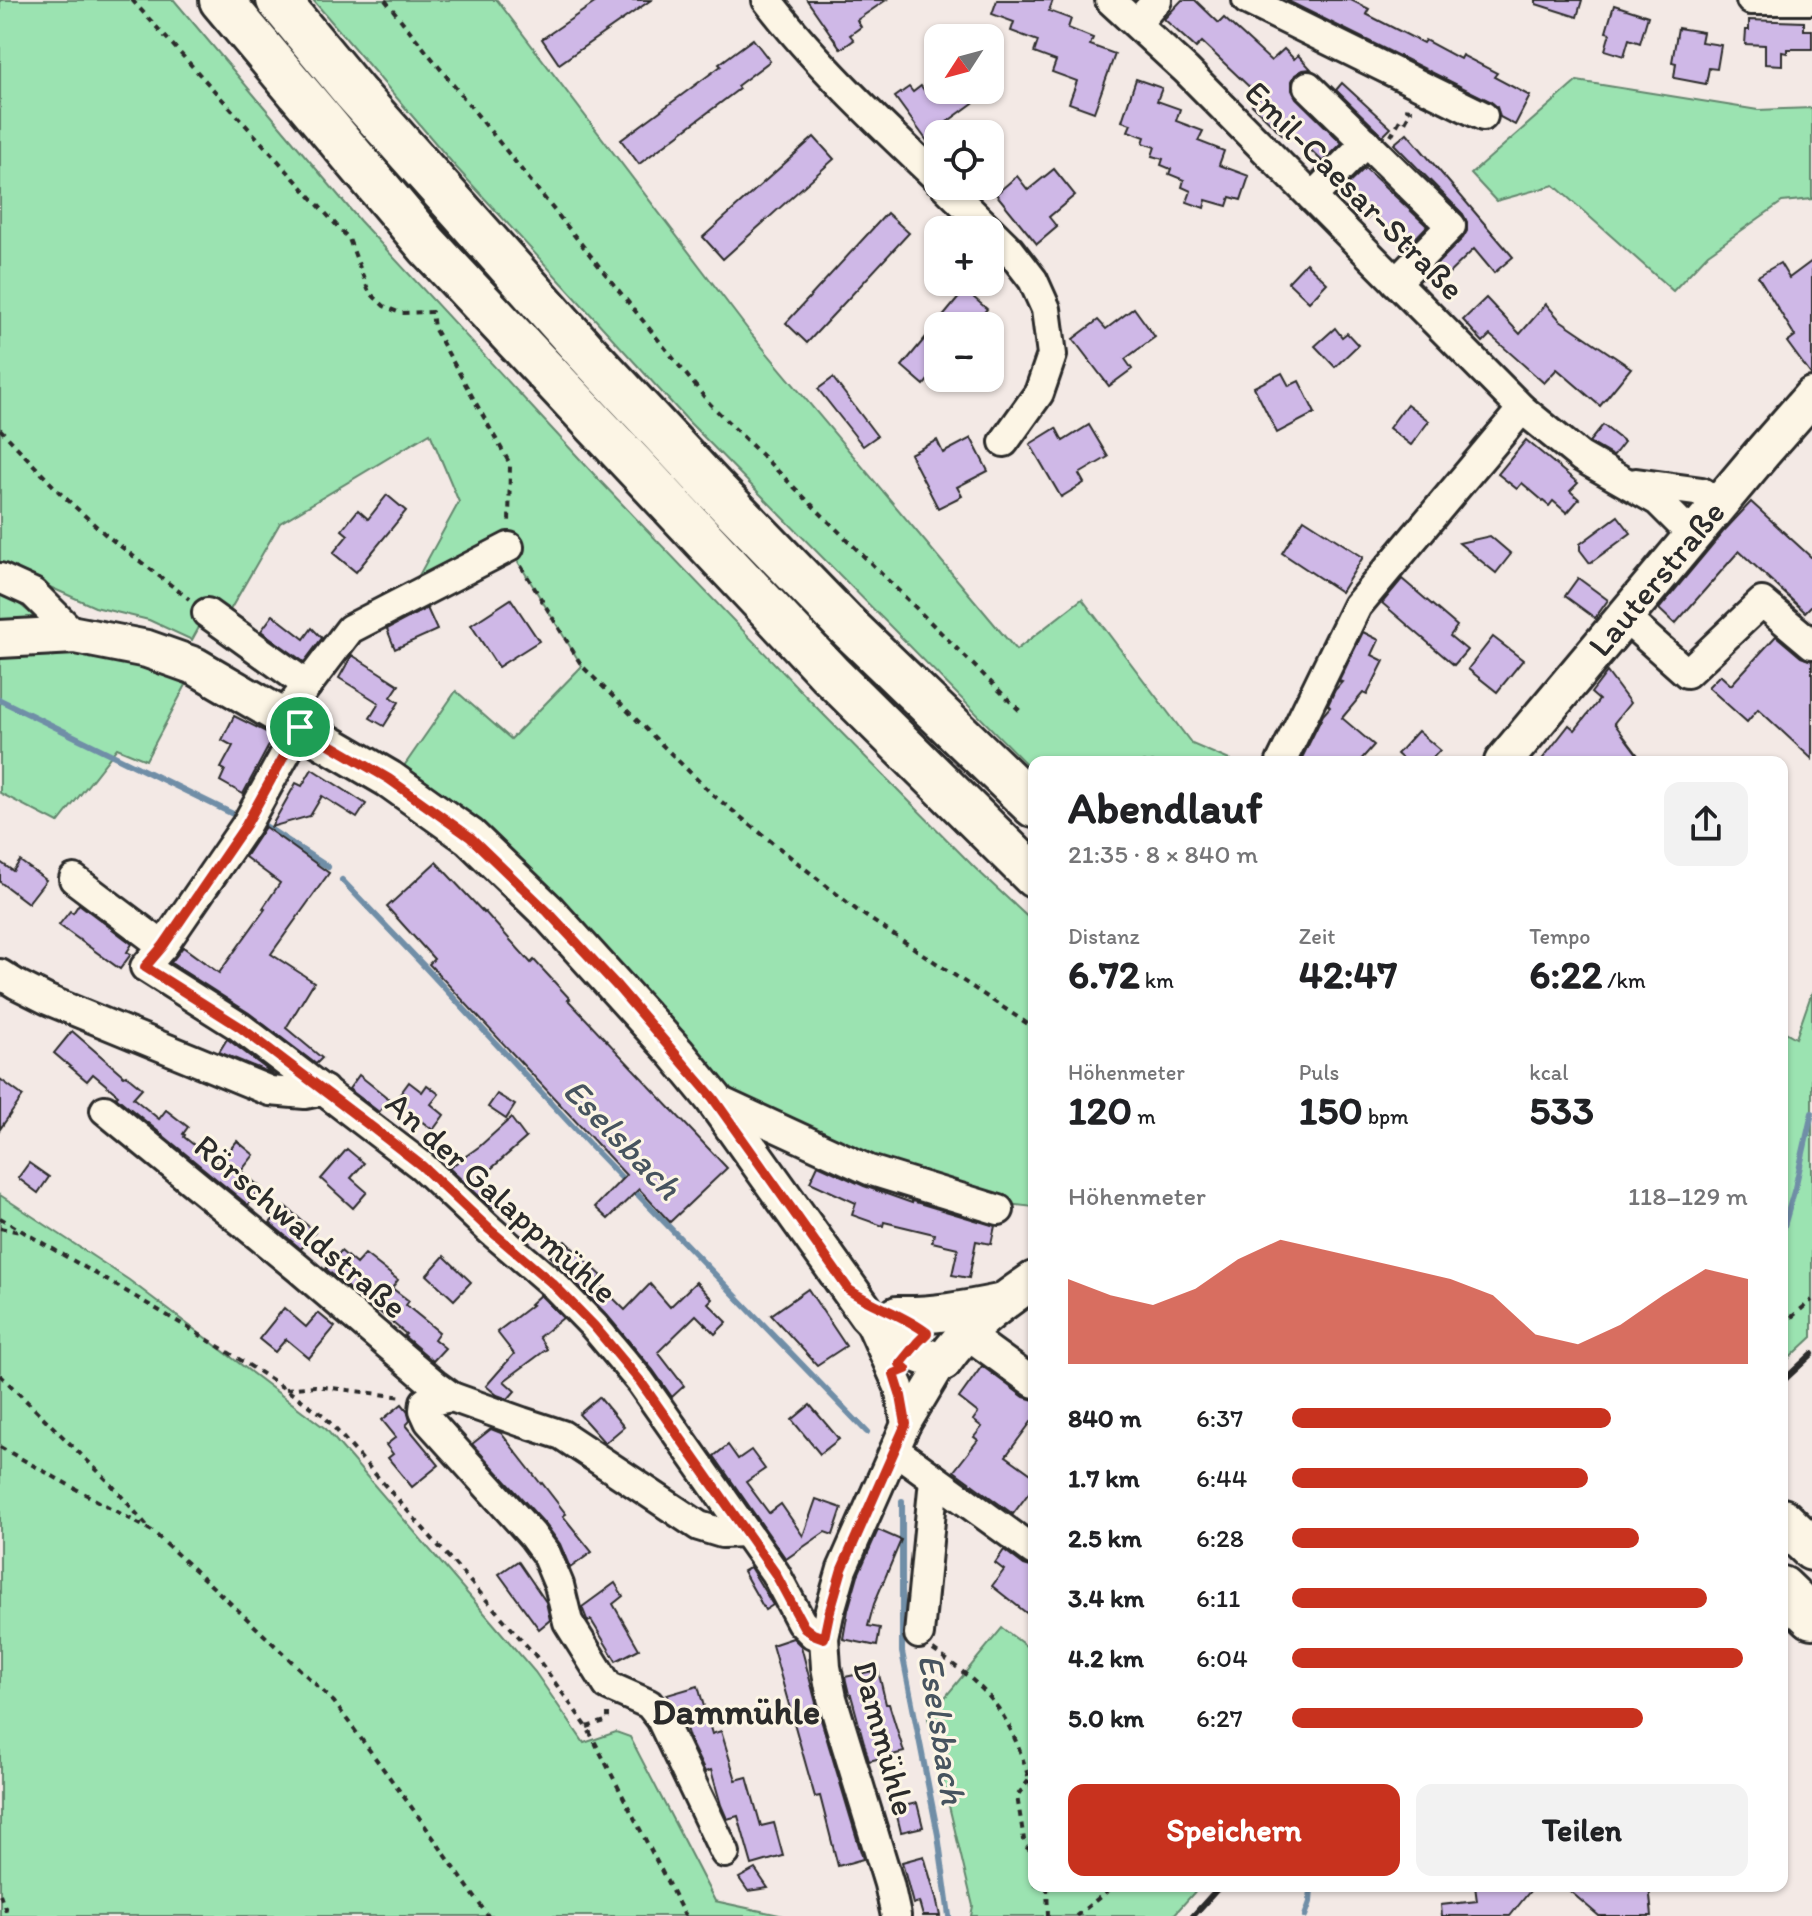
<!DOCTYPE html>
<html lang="de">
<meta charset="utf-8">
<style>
body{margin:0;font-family:Itim,sans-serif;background:#f2f2f2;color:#202124;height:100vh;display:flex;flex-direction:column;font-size:30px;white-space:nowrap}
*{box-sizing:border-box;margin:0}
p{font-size:26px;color:#757577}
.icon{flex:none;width:44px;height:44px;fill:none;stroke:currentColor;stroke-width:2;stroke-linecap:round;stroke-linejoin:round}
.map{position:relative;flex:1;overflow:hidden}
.sheet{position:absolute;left:1028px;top:756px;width:760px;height:1136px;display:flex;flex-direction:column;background:#fff;border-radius:16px;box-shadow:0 2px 6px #0004}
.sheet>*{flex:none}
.needle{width:52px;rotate:234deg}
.buttons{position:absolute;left:924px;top:24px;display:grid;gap:16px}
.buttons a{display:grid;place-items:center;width:80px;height:80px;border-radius:16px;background:#fff;box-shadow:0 2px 6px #0004;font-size:40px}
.pin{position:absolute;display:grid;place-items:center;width:68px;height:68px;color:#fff;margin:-34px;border:4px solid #fff;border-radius:50%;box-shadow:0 2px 8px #0007}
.round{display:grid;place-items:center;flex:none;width:84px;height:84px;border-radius:16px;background:#f2f2f2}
.summary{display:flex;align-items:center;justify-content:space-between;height:136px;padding:0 40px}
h1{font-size:44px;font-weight:800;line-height:60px}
.stats{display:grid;grid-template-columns:repeat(3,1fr);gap:12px;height:136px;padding:8px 40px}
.stats div{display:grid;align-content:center}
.stats b{font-size:40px;font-weight:800}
.stats small{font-size:22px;font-weight:400}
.stats p{font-size:22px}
.chart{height:224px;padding:16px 40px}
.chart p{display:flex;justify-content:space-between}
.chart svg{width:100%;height:144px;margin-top:8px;fill:#c8321e;opacity:.7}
.primary-button{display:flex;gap:16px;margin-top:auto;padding:16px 40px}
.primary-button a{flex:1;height:92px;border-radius:16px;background:#c8321e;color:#fff;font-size:32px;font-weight:800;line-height:92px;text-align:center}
.primary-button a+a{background:#f2f2f2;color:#202124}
ul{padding:0 40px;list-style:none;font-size:26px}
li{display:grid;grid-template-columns:128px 96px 1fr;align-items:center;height:60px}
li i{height:20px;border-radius:10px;background:#c8321e}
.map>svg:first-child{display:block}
.green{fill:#9be3b1;stroke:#63876e;stroke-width:2}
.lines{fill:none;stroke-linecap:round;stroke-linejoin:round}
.stream{stroke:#6f8ea7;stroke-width:6}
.building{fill:#cfb8e7;stroke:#2b2b2b;stroke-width:2}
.minor-casing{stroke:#2b2b2b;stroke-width:34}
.major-casing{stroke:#2b2b2b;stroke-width:42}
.highway-casing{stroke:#2b2b2b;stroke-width:48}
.path{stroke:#2b2b2b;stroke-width:4;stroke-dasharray:6 6;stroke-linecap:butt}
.minor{stroke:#fcf5e5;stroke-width:28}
.major{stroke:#fcf5e5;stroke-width:36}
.highway{stroke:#fcf5e5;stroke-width:42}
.rail{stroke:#2b2b2b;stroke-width:6}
.route-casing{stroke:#fff;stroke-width:16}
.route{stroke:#c8321e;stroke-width:10}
.labels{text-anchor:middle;stroke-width:6;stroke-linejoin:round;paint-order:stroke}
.street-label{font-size:34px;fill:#2b2b2b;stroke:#fcf5e5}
.water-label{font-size:36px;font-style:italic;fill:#47545f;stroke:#fcf5e5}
.neighbourhood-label{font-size:36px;font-weight:bold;fill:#2b2b2b;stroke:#fcf5e5}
</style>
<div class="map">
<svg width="1812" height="1916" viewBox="0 0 1812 1916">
<rect width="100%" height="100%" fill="#f3e9e5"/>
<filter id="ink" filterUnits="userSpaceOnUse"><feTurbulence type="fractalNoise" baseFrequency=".0125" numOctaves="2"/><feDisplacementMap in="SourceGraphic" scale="16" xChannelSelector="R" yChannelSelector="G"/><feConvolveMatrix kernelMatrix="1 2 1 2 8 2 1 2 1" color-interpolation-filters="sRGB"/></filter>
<g filter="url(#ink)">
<!-- green -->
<g class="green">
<path d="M0,0H174L360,221L602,483L820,711L975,868L1034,923V1207L1007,1204L872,1160L738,1098L557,895L481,820L404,766L456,691L511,739L582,666L509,547L405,601L459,502L430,433L280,523L222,624L207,613L192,640L149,620L95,607L0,565Z"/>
<path d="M313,0H497L752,335L1016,650L1082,599L1192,744L1234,762H1034V772L690,423L455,166Z"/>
<path d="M1577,81L1758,110L1812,108V199L1782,202L1708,254L1673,291L1554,185L1496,201L1471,174Z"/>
<path d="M0,593L16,601L81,656L122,660L187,683L146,760L117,748L58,823L0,793Z"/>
<path d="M1812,992V1337L1782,1365V1030L1796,1038Z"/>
<path d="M0,1195L129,1280L326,1429L535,1672L584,1743L616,1732L630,1737L715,1901L784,1916H0Z"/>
<path d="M1002,1628L1034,1652V1886H1200L1173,1916H971L973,1906L928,1718Z"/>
</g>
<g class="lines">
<!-- stream -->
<g class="stream">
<path d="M0,700L237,816"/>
<path d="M259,822L328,867"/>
<path d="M342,880L424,966L591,1146L867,1432"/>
<path d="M1782,1233L1795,1188L1812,1113"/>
<path d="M902,1501V1652L938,1835L949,1916"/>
<path d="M1305,1916L1310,1902L1311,1886"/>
</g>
</g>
<!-- building -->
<g class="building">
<path d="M599,0H651L559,64L542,39Z"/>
<path d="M807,0H886L857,20L861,27L850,35L854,40L841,49Z"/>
<path d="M997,0H1053L1049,11L1071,19L1068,28L1093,38L1090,45L1115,54L1094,112L1069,103L1077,81L1052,72L1056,61L1034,53L1038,41L1011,31L1014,22L992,14Z"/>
<path d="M1182,0H1195L1219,23L1224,18L1271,61L1284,49L1294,59L1298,55L1311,69L1303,70L1295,75L1292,81V90L1296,98L1342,143L1323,162L1289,129L1283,135L1252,105L1260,97L1202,42L1196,48L1164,19Z"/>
<path d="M1286,0H1351L1369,9L1366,14L1423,43L1425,40L1460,59L1462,55L1497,73L1494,77L1530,96L1515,125L1500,117L1497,107L1490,101Z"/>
<path d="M1536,0H1582L1577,17L1536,4Z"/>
<path d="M1614,5L1648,16L1640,43L1629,39L1624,56L1605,50L1610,33L1606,32Z"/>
<path d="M1749,20L1804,22V30H1812V49H1787V53L1782,52V65L1765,64V45L1745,44L1746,30H1749Z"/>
<path d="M1678,28L1703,32L1701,42L1721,45L1717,69L1709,68L1706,84L1674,78L1676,63L1672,62Z"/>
<path d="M753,39L770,61L737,86L739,89L639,164L621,140L721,66L719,64Z"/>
<path d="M1136,79L1162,88L1157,101L1180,109L1176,121L1203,131L1198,141L1224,151L1219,165L1249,176L1241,200L1230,197L1227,206L1206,200L1204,208L1187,202L1191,191L1182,187L1184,180L1169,174L1171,169L1161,165L1163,159L1152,156L1155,147L1143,143L1145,137L1128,131L1131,124L1122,121Z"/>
<path d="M1342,83L1391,128L1383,136L1336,90Z"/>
<path d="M921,86L927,94L932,90H991L947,122L951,128L943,134H938V156L895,97L909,87L913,92Z"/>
<path d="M1407,133L1513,257L1494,273L1474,249L1441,281L1431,270L1463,238L1467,231V222L1463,214L1394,144Z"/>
<path d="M814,137L834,159L723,259L703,237Z"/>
<path d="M1365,168L1427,226L1407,247L1373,213L1367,219L1340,192Z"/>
<path d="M1054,169L1075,195L1049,217L1057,227L1037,244L996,194L1017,176L1028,190Z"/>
<path d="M887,213L909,233L807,343L786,323Z"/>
<path d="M1812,261V376L1787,342L1795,336L1758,276L1780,263L1789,278Z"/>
<path d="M1306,263L1327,283L1309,302L1288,282Z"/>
<path d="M965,290L987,309L973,326H938V368L924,385L902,366Z"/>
<path d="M1486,298L1520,334L1546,304L1560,320L1631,368L1600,406L1557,369L1544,383L1490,335L1483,342L1463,320Z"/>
<path d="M1134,308L1155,337L1125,359L1132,369L1109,386L1073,339L1098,320L1106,329Z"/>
<path d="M1335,328L1342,337L1347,333L1358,345L1335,367L1315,346Z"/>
<path d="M1282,373L1289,386L1299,381L1315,413L1277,433L1254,387Z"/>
<path d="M833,378L877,436L863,446L818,389Z"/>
<path d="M1407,404L1429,421L1411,445L1389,428Z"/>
<path d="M1089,425L1108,457L1079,474L1084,483L1061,497L1030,444L1056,428L1063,441Z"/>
<path d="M1603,425L1624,442L1613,456L1589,442Z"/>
<path d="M971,438L988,471L957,487L962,496L938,508L910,454L937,440L943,453Z"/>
<path d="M1526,440L1578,483L1570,491L1579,499L1567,513L1553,501L1549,506L1522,483L1517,489L1498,474Z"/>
<path d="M387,495L406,511L356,572L333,553L348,535L342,530L358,510L368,519Z"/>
<path d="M1751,502L1812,558V605L1805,612L1739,551L1675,624L1659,609L1723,532Z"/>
<path d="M1618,516L1631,533L1590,563L1580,550V544Z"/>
<path d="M1304,519L1363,557L1341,592L1282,553Z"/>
<path d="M1490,536L1511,554L1496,573L1459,543Z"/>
<path d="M1578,578L1608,600L1595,618L1565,596Z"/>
<path d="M1402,579L1457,626L1450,636L1467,650L1454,665L1382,603Z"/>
<path d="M511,599L539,641L498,667L471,625Z"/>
<path d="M427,608L437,630L395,649L387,629Z"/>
<path d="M273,615L304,639L312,628L322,638L304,662L261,631Z"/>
<path d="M1363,632L1379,640L1372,655L1384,661L1367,695L1363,693L1342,718L1374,745L1359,762H1300L1323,715L1330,707L1328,705L1335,690L1342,682L1339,681Z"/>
<path d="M1776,636L1801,657L1812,661V759L1758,709L1747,722L1708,687L1720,675L1731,685Z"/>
<path d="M1493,637L1523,660L1497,692L1468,669Z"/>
<path d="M352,655L399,685L391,697L399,702L384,726L370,718L379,703L339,678Z"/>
<path d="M1607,672L1630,703L1614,723L1643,762H1540L1569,725L1575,730L1599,700L1591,693Z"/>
<path d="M234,716L274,736L243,794L220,781L225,770L221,768L233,746L222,740Z"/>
<path d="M1418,731L1440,750L1429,762H1406L1397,754Z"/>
<path d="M312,769L366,804L357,818L322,796L310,816L271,827L296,783L302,786Z"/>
<path d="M265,827L329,873L271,954L314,982L286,1028L322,1058L316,1064L249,1013L171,963L183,947L219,973L265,909L263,908L280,883L245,857Z"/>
<path d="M20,861L46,880L28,903L0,882V862L13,871Z"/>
<path d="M436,862L484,913L485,912L531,963L534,960L570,999L568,1000L727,1168L670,1222L639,1189L608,1219L595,1207L626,1175L429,964L434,959L387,907Z"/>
<path d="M79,904L132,944L127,952L131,954L120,969L59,925L70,911L73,913Z"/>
<path d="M72,1031L124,1076L126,1075L142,1088L133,1098L159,1119L166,1110L188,1127L183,1134L185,1135L184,1137L218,1164L237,1141L254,1155L241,1171L261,1188L248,1205L116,1097L118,1095L93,1074L87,1081L54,1053Z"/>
<path d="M227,1039L230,1041L273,1074L219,1052Z"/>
<path d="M359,1075L389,1099L379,1112L349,1089Z"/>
<path d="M0,1079L23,1096L0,1129Z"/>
<path d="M409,1082L422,1092L427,1085L439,1094L431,1104L444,1115L433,1130L395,1101Z"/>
<path d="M497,1094L515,1105L506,1119L488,1107Z"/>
<path d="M511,1118L526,1138L483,1176L501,1200L492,1208L449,1168L480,1146Z"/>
<path d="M347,1149L364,1163L351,1178L367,1192L353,1208L321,1179Z"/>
<path d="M29,1163L49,1177L38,1193L18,1178Z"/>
<path d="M818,1165L864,1186L912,1203V1201L995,1226L991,1244L976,1241L969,1278L952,1275L958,1248L932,1242L934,1234L884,1222L883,1226L852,1215L856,1203L810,1182Z"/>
<path d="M285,1206L315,1232L301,1249L270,1223Z"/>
<path d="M565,1241L602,1276L597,1282L625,1310L650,1284L670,1307L696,1282L712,1299L708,1303L727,1322L715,1334L696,1315L658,1352L684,1386L672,1397L653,1370L607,1315L550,1256Z"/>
<path d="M341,1251L356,1264L365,1254L398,1280L392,1288L409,1301L406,1305L439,1332L434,1339L445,1348L433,1361L404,1336L406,1334L369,1303L368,1305L326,1269Z"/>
<path d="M444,1256L471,1282L454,1300L427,1275Z"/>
<path d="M808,1289L846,1346L817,1365L771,1315Z"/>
<path d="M540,1295L563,1318L539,1337L547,1349L504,1381L515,1391L508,1399L497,1395L486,1386L514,1354L497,1332L532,1305L530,1304Z"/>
<path d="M284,1308L306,1327L318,1313L335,1327L309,1358L286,1339L275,1352L259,1339Z"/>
<path d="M982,1366L1024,1397L1034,1400V1418L1006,1456L1034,1476V1486L1013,1514L954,1471L978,1440L974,1437L982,1427L973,1420L978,1413L959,1398Z"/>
<path d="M599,1397L624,1427L605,1443L579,1414Z"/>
<path d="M402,1404L407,1410L410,1421L406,1425L439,1465L412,1487L388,1458L393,1454L386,1445L396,1437L382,1420Z"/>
<path d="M810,1405L839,1439L820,1454L792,1420Z"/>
<path d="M491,1429L501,1433L541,1484L542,1483L566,1514L563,1516L592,1552L570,1568L560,1544L546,1525L472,1444Z"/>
<path d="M728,1445L738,1459L751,1450L765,1469L746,1482L769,1513L781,1504L803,1536L816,1499L842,1508L833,1535L825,1532L786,1559L714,1456Z"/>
<path d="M878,1530L901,1540L874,1604L868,1626L880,1628L877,1646L843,1639L848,1610L858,1575Z"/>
<path d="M1004,1550L1024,1565L1034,1568V1619L992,1586L1004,1570L995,1563Z"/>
<path d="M518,1561L546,1602L550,1620L539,1629L499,1574Z"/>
<path d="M750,1567L773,1605L765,1610L743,1571Z"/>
<path d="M615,1583L623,1596L613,1604L639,1649L616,1661L591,1620L588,1622L582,1607Z"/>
<path d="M793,1638L801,1646L816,1703L863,1859L838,1866L820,1796L815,1797L772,1645Z"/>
<path d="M878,1670L886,1704H889L904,1752L869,1761L851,1695L849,1694L845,1677Z"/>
<path d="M698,1686L712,1734L721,1731L736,1780L747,1777L761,1826L774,1823L783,1856L752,1865L738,1816L727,1819L721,1805L711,1770L705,1772L690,1741L685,1725L683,1726L667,1695Z"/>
<path d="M917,1803L923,1827L901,1832L895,1808Z"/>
<path d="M924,1856L936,1898L940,1916H923L919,1902L913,1904L902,1862Z"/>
<path d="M755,1869L768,1888L748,1891L739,1878Z"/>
<path d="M1475,1886H1534L1510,1916H1442L1441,1905L1477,1901Z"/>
<path d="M1564,1886H1649L1652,1916H1599Z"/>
</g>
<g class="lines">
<defs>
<g id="minor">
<path d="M767,0C817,65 878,122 938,179"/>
<path d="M1110,0L1186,70L1522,409L1581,457L1658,501L1692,535"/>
<path d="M1247,0L1483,116"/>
<path d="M1751,0H1810"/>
<path d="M1137,23L1157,0"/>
<path d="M1308,86L1451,226L1396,282"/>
<path d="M945,186L1009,249L1033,280L1046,309L1052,355L1039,393L1004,442"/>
<path d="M1312,197L1366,142"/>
<path d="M1636,483L1702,492L1718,505"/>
<path d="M0,578L33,593L75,635"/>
<path d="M207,613L307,685"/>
<path d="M1624,617L1687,673L1762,602L1812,644"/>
<path d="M283,717L350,629L509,547"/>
<path d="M300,727L246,825L163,946L145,967L240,1027L422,1166L490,1230L553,1284L594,1326L640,1381L775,1573L801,1622L813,1634L824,1638"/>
<path d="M1281,762L1357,606L1522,409"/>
<path d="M74,879L163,946"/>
<path d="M0,974L16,984L48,1000L270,1091L305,1094L324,1090"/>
<path d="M713,1098L869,1170L999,1210"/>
<path d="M105,1110L298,1268L434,1384L452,1397L522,1422L562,1435L699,1526L722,1533L745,1532"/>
<path d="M870,1322L899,1387L906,1424"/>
<path d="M965,1333L1034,1383"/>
<path d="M452,1397L425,1402L424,1410L429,1421L532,1535L546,1554L559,1585L568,1622L608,1686L649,1704L661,1719L725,1853"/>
<path d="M895,1450L1034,1551"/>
<path d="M919,1634L934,1479"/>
<path d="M896,1916L889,1884L832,1698L826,1667L824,1638L829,1614L842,1569L906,1424L943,1362"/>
</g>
<g id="major">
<path d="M0,639L75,635L147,649L195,666L389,779L470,837L548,912L676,1053L713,1098L867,1314C890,1339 909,1354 943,1362"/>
<path d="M1503,762L1762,453L1812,396"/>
<path d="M897,1315C932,1316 965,1310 999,1303"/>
<path d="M943,1362C967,1327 1000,1303 1034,1280"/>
</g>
<g id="highway">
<path d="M221,0L428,246L830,674L1034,876"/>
<path d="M278,0L355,93L585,351L714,489L843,622L1034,806"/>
<path d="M1782,1520L1812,1549"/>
<path d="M1782,1588L1812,1617"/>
</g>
</defs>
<!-- minor casing -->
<use href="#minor" class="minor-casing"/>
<!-- major casing -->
<use href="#major" class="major-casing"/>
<!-- highway casing -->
<use href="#highway" class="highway-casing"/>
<!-- path -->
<g class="path">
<path d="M132,0L349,239L369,292L384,306L400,313L432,312L434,328L510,464L509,525"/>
<path d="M385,0L710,404L1021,712"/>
<path d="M1391,136L1400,120L1405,122L1411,111L1407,109L1409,104"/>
<path d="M0,429L60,493L106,535L189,599"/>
<path d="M521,566L582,666L713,795L858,911L1034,1028"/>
<path d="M0,1218C108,1282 220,1342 323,1415L535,1655L587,1727L685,1916"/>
<path d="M0,1228L20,1232"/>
<path d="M1782,1325L1812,1300"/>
<path d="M0,1375L110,1483L149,1528"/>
<path d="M286,1389L315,1386L403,1397"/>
<path d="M0,1447L152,1531L241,1613L334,1702L418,1816L488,1916"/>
<path d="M933,1650C956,1666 982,1685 998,1708C1016,1734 1025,1765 1034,1795"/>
<path d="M587,1727L608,1720V1713"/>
<path d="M1029,1780L1017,1796L1025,1846L1034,1853"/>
<path d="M1047,1886L1048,1916"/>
<path d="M0,1894L8,1916"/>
<path d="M1076,1916L1114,1886"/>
</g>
<!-- minor -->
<use href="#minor" class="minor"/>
<!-- major -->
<use href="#major" class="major"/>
<!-- highway -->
<use href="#highway" class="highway"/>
<!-- rail -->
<g class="rail">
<path d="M1782,1382L1812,1354"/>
<path d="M1193,1916L1220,1886"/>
</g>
</g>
</g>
<g class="lines" filter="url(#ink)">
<defs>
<path id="route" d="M300,727L389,779L470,837L548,912L617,986L713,1098L849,1290C874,1307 903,1314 927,1333L918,1342L900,1364L906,1369L894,1374L901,1396L906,1424L842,1569L829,1614L824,1638L813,1634L804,1627L775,1573L640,1381L594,1326L553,1284L490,1230L422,1166L373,1128L240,1027L145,967L163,946L246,825Z"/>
</defs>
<!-- route casing -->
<use href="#route" class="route-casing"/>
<!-- route -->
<use href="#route" class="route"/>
</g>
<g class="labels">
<!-- street labels -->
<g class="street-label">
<text transform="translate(1355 190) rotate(45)" y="12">Emil-Caesar-Straße</text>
<text transform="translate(1656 578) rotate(-50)" y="12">Lauterstraße</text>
<text transform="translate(502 1197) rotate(42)" y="12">An der Galappmühle</text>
<text transform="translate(301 1226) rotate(40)" y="12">Rörschwaldstraße</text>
<text transform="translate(885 1738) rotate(75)" y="12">Dammühle</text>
</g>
<!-- water labels -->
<g class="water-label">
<text transform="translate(623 1138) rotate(46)" y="13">Eselsbach</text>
<text transform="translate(943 1729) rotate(81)" y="13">Eselsbach</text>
</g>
<!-- neighbourhood labels -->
<g class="neighbourhood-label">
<text x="736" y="1724">Dammühle</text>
</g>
</g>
</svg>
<div class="buttons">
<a><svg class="needle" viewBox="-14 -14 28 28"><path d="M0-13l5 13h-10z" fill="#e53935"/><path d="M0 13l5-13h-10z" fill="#757577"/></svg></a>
<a><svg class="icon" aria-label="locate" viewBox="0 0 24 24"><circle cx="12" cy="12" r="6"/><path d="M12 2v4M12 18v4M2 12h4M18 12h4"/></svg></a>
<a>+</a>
<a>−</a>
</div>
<div class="pin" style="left:300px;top:727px;background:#1e9e55"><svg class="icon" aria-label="arrive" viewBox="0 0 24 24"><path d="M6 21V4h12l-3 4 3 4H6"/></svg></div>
<section class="sheet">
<div class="summary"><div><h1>Abendlauf</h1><p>21:35 · 8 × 840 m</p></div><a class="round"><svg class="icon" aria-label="share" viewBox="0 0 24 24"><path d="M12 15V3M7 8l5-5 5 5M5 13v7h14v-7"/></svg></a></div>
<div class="stats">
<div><p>Distanz</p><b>6.72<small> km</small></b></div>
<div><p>Zeit</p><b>42:47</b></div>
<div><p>Tempo</p><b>6:22<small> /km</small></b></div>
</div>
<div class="stats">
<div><p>Höhenmeter</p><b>120<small> m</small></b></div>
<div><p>Puls</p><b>150<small> bpm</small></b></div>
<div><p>kcal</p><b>533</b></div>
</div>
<div class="chart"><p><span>Höhenmeter</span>118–129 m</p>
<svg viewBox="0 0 160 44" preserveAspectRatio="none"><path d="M0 44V18L10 23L20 26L30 21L40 12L50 6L60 9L70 12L80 15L90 18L100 23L110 35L120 38L130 32L140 23L150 15L160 18V44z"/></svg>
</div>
<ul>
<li><b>840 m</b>6:37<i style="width:70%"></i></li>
<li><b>1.7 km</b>6:44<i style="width:65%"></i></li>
<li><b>2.5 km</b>6:28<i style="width:76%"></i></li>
<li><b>3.4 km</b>6:11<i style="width:91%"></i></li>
<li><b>4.2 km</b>6:04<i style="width:99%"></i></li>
<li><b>5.0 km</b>6:27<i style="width:77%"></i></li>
</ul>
<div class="primary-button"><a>Speichern</a><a>Teilen</a></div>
</section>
</div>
